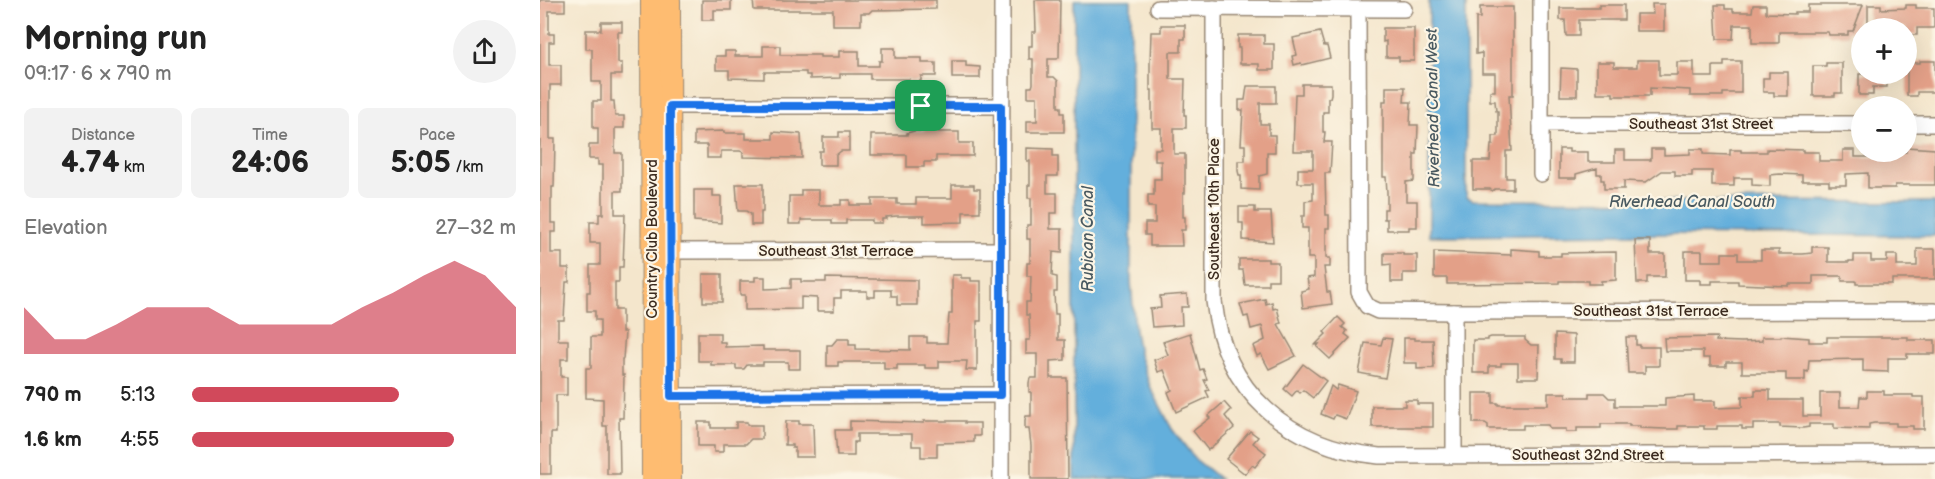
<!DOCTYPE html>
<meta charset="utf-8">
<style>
body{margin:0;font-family:"Balsamiq Sans",sans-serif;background:#f2f2f2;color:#222;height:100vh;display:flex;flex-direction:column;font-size:22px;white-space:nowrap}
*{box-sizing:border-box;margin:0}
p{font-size:20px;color:#767676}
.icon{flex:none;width:33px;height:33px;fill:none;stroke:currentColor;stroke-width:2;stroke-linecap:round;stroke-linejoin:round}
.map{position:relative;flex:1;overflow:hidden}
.panel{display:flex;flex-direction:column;background:#fff;width:540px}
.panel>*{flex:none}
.tools{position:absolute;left:1311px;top:18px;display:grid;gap:12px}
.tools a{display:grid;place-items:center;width:66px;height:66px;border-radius:50%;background:#fff;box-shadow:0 6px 24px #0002;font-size:30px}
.pin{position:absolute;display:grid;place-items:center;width:51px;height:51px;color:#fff;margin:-26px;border-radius:12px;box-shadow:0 3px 9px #0006}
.round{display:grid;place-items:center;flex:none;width:63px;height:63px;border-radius:32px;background:#f2f2f2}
.headline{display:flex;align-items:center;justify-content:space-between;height:102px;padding:0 24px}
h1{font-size:33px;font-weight:600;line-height:45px}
.figures{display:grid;grid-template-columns:repeat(3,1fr);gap:9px;height:102px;padding:6px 24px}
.figures div{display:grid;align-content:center;border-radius:9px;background:#f2f2f2;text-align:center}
.figures b{font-size:30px;font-weight:600}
.figures small{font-size:16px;font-weight:400}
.figures p{font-size:16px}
.chart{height:168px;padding:12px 24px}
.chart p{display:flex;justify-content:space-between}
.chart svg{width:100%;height:108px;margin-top:6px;fill:#d1495b;opacity:.7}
ul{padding:0 24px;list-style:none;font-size:20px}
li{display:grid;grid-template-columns:96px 72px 1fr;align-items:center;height:45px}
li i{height:15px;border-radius:8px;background:#d1495b}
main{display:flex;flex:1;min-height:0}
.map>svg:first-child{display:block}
.water{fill:#63afdc;stroke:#4f6c7d;stroke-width:1.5}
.building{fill:#e3a088}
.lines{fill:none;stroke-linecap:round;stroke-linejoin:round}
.minor-casing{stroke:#988875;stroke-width:18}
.major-casing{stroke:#988875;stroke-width:22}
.minor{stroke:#fff;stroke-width:15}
.major{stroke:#febc71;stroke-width:20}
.route-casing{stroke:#fff;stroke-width:12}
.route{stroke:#1a73e8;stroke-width:8}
.labels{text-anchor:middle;stroke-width:4.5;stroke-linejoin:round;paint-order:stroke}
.street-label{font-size:15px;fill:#3b2a1e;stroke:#fcf5e5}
.water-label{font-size:16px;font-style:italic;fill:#495960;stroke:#fcf5e5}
</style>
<main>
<section class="panel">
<div class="headline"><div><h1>Morning run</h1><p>09:17 · 6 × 790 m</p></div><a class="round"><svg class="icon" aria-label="share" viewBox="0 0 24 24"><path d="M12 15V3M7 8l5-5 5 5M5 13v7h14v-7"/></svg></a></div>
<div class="figures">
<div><p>Distance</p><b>4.74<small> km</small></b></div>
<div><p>Time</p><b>24:06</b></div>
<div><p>Pace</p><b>5:05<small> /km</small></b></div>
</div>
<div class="chart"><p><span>Elevation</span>27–32 m</p>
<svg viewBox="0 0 160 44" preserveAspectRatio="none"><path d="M0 44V25L10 38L20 38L30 32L40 25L50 25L60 25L70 32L80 32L90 32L100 32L110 25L120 19L130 12L140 6L150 12L160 25V44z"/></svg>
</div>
<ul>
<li><b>790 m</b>5:13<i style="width:64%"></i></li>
<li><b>1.6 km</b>4:55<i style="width:81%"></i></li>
</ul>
</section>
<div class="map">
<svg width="1395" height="479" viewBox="0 0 1395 479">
<rect width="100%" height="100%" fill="#fcf5e5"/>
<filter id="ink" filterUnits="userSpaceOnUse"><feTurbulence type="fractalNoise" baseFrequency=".0167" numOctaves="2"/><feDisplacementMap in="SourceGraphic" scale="12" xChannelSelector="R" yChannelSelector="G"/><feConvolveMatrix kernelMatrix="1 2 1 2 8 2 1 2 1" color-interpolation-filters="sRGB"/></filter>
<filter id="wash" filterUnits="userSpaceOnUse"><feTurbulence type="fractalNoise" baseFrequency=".008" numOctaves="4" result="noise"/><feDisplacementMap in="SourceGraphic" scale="24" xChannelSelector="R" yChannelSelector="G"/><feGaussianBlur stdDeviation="1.35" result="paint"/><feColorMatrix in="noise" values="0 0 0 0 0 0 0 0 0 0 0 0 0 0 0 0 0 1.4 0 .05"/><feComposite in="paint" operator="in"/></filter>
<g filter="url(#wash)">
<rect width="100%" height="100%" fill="#f4e6cc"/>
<!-- water -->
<g class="water">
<path d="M534,0H591V281L595,331L599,354L610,386L632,429L655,459L680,479H534Z"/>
<path d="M889,0H926V192L927,197L933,200L1395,202V236L1093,234L889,236Z"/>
</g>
<g id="blocks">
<!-- building -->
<g class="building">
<path d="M0,0H25V11H9V34H14V42H9V65H21V85H10V139H15L14,187H12V199H11V223H16V232H11V253H22V268H29V282H26L24,320H18V340H28V359H21V377H27V395H16V433H11V474H0Z"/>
<path d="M162,0H191V10H174V20H162Z"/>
<path d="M213,0H396V9L332,10L329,13H321V25H293V10H214Z"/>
<path d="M495,0H520L519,57L517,59H508V77H514L518,81V107H521V113H524V132H487V121H497V97H488V87H492L493,84V59H489V46H492V32H496Z"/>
<path d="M1112,4H1124V31H1096V14H1113Z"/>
<path d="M1059,5H1084V20H1039V36H1026L1025,20H1020V8H1059Z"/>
<path d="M1175,5H1185V9H1193V12H1212L1213,5H1226V13L1255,14V12H1268V5H1323L1313,31H1308V35H1289L1288,32H1239V43H1212V25H1194L1193,39H1177Z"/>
<path d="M1328,5H1341V9L1366,8V5H1376V8H1394V28H1377V35H1366V27L1328,28Z"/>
<path d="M940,7H973V95H969L972,151H966V178H973V189H955L952,191L950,189H933V161H950L951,145H953V136H958V111H956L955,101H950V91H955V73H942V53L936,54V18H940Z"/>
<path d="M61,22H82V32H78V63H82V75H71V101H74L75,116H84V128H75V153H82V191H75V214H85L83,267H79V282H75V310H82V332H85L83,359H82V375H84L83,418H79L80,474H67V426H63V399L46,398V368H51V337H60V320H55V311H47V292H50V265H60V243H50V222H59V214H63V165H58V159H49V145H58V128H53V101H61V82H52V49H46V30H61Z"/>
<path d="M621,25H645V39H641V52H630V79H645L644,115H646V128H634V154H645V193H643V217H645V230H641L642,246H610V235H605V223H615V207H608V195H614V179H621V161H615V149H621V128H612V90H610V63L611,32H621Z"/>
<path d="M843,28H874V61H859V57H846V41L843,42Z"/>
<path d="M780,32L784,46H787L790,58L762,65L761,63L754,65L752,56L757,55L753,38Z"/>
<path d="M698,35H724V44H734V70H719V64H700V48H698Z"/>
<path d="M223,46H240V55H280V57H299V51H319V66H339V61H342V48H355V58H382V63H396V76H381V81H369V79H330V74H300V78L270,79V75H266V72H224V79L189,78V70H176V56H185V51H195V56H223Z"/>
<path d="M1097,60H1119V75H1137V62H1154V77H1173V66H1184V61H1201V93H1183V96H1150V90L1110,88V96H1073V93H1057V62H1074V67H1097Z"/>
<path d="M412,61H426V66L440,67V78H412Z"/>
<path d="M1380,61H1395V92H1377V96H1367V63H1380Z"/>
<path d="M1286,63H1302V93H1295V96H1273V66H1286Z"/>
<path d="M1021,68L1037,69V96H1020Z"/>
<path d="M1229,72H1248V96H1234V92H1223V78H1229Z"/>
<path d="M1319,74H1347V87H1333V95H1319Z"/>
<path d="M762,84H791V94L790,98H788V112H783V132H785L784,142H792L790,173H785L786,215H789V228H786V258H790V267H784L787,292H790L792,304L763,308L761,291L769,289L767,278L774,277V258H768V228H762V216H765V201L773,200V183H758V169H773V151H753L755,94H762Z"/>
<path d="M707,86H736V103H720V124H729V135H735V152H727V174L719,176V190L701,189V175H699L698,171V161H705V145H701L703,110H699V100H705Z"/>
<path d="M846,87H865L864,102H871L870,125H878L877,154H874V181L866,182V201H877V227H869V230H847V219H844V209H847V192L846,177H843V101H846Z"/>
<path d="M384,129H399V132H419V143H433V156H396V162H384V167H367V155H331V135H367V133L374,131H384Z"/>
<path d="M184,131V133H206V139H233V132L261,134L262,158L203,157V152L200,151H181V158H167V145H154V132Z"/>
<path d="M299,132H309V151H301L296,155V165H279V151H283V137H299Z"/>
<path d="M1366,147L1395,149V185H1355V188H1328V173L1306,174V185H1289V181H1262V175L1240,174L1230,175V186L1212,185V178H1194V186H1172V171H1152V176H1135V171H1122L1106,182L1084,181V189H1064V180H1061V174H1057V168L1036,174V178H1019V149H1029V152H1048V162H1075V150H1085V160H1111V149H1124V155L1150,154V149H1163V154L1190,155V150H1201V152H1227V149L1263,150V152H1279V161H1303V150H1315V157H1342L1345,156V152H1366Z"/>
<path d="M487,148L513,149V156H518V176H507V193H517V213H510V229H522V253L513,252L512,276L517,277V292H514L515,314H518V340H525V360L510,361V378H527L528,479H491V445L489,429H485V420L486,416H491V392H489V383L490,378H497V354H486V340H490L489,315H486V302H490L491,276H487V263H490V239H487V225H491V198H488V185H490V161H487Z"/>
<path d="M196,184H223V212H221V225H211V214L206,211H198Z"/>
<path d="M412,185H434V189H440V212H423V222L384,223V216H357L346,217V219H342V223H332V220H306V224H292V220H261V224H249V196H261V190H279V205H301V200H310V205H332V199H357V204H376V198H412Z"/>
<path d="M154,190H173V196H181V223L154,221Z"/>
<path d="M699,207H715V212H731L733,242L703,240V223H699Z"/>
<path d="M1095,240H1110V254H1125V277H1107V283H1097Z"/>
<path d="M1272,247H1288V262H1309V261H1314V255H1331V261H1347V255H1357V266H1377V249H1395V279H1352V284H1316V281H1302V276H1273V284H1249V286L1198,284V281H1172V284H1160V280H1145V251H1162V261H1182V253H1198V260H1221V250H1239V254H1263L1272,253Z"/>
<path d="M971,249L999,251V256H1021V253L1076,252V280L1061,281V284H1048V281H1019V283L907,284V278H894V252L971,255Z"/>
<path d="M844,253H863V255H877V273H863V282H851V264L844,265Z"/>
<path d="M699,259H728V262H738V280H728V285H705L703,270H699Z"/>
<rect x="163" y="274" width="19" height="28"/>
<path d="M412,275H421V278H431V281H441V321H437V370H426L427,361H399V368H385V365H357V369H344V362H298V366H287V345H292L297,339H309V345H316V349L370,350V337H387V343H407L409,314H412Z"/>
<path d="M215,277H225V289L251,288V279H261V282H286V278L377,280V305H357V296H351V290H335V297H327V291H301V298H294V311H277V298L261,297V309L205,310V295H200V281H215Z"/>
<path d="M647,294L648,307H641L642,325L612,327L610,309L621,308L620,296Z"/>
<path d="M725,299L726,304L732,302L733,309L737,308L741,323L738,324L756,356L729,369L721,354L717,356L713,346L725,340L722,326L711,329L708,316L704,317L700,304Z"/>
<path d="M798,317L805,324L802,327L807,331L805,334L810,338L790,359L777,347L779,344L775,345L786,334L784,332Z"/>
<path d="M158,333H180V342H185V347L223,346V350H260V369H248V362H223V365H207L204,369H196V365H171V361H158Z"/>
<path d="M650,333L660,370L663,369L667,379L664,380L669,390L666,391L669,397L636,412L628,392L632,390L624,370L618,372L614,360L628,355L623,342Z"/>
<path d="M1015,334L1034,335V362H1021V359H1015Z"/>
<path d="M1241,336L1269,338V342H1287V337H1368V340H1395V354H1367V358H1348V372L1323,371V359L1269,360L1268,372L1265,371V380H1246V373H1202V362H1186V366H1170V358H1163V351H1125L1124,338L1177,337L1176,341L1202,342L1222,341V337H1241Z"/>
<path d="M951,337H985V340L991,345H999L998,378H978V363H961V366H949V373H933V340H948V338Z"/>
<path d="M1086,337H1096V345H1099V347H1119V366H1105V373H1088Z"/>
<path d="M843,338L852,339L845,378L819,373L825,343L841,345Z"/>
<path d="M864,338H874V340H893L894,368L877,369V363H864Z"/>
<path d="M763,364L786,381L773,398L763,390L760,393L757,390L752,396L744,389Z"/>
<path d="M798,385L816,391L806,419L795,415L793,419L781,414L791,386L796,390Z"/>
<path d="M1215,390H1230V400H1263V416H1280V393H1300V407H1319L1320,397H1327V391H1344V395H1373V397H1384V429H1373V426H1356V423H1334L1329,424V429L1294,428V424H1269V427L1263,428L1240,427V424H1213V429H1202V426H1177V429H1164V426H1138V429H1125L1100,428V426H1089V424H1061V428H1037V432H1026V429H1010L1008,425H983V429H948V425L945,423H933V393H953V403H958V405H1008V393H1026V397H1049V393H1064L1069,398H1075V406H1125V398L1154,396V401H1175V408L1202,407V396H1215Z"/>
<path d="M865,400H877V404H893V427H832V406H865Z"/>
<path d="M684,402L691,410L685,416L694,428L668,450L653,431L670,418L668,416Z"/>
<path d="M246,421H259V424H273L274,457H255V448H252V445H245Z"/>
<path d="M310,421L384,423V421H425V423H440V436H434V442L397,443V457H381V446H372V434H317V442H314V456H297L295,430H310Z"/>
<path d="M158,422H171V428H196V422H207V425H222V439H211L206,444H183V452H174V446H158Z"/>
<path d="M710,431L718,437L713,443L726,453L715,467L712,465L705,474L686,459Z"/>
</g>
</g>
</g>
<g filter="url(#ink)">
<use href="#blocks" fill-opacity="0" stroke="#988875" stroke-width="1.5"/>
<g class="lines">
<defs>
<g id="minor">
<path d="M1001,0V174"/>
<path d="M618,8L864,9"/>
<path d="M674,8V301C684,393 749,447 839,456L1395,454"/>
<path d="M818,10L819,292L827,306L838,311L914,312L1395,311"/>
<path d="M120,106H461"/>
<path d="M1001,124H1322"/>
<path d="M1366,124H1395"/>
<path d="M131,251L461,250"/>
<path d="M914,312V455"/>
<path d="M131,396L461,395"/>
<path d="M461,479L462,0"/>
</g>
<g id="major">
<path d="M111,0L112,479"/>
<path d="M130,0L131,479"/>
</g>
</defs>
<!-- minor casing -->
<use href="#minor" class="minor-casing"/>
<!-- major casing -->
<use href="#major" class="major-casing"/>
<!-- minor -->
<use href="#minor" class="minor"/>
<!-- major -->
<use href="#major" class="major"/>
</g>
</g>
<g class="lines" filter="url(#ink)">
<defs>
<path id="route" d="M130,106H461V395L131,396Z"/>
</defs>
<!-- route casing -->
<use href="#route" class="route-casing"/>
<!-- route -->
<use href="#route" class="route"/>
</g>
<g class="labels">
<!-- street labels -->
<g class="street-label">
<text x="1161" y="129">Southeast 31st Street</text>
<text transform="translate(674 209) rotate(-90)" y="5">Southeast 10th Place</text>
<text transform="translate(112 239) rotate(-90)" y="5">Country Club Boulevard</text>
<text x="296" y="256">Southeast 31st Terrace</text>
<text x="1111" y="316">Southeast 31st Terrace</text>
<text x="1048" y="460">Southeast 32nd Street</text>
</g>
<!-- water labels -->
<g class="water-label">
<text transform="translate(892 108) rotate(-91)" y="6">Riverhead Canal West</text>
<text x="1152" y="207">Riverhead Canal South</text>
<text transform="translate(547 239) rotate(-90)" y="6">Rubican Canal</text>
</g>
</g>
</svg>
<div class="tools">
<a>+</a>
<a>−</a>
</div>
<div class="pin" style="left:381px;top:106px;background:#1e9e55"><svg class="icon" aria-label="arrive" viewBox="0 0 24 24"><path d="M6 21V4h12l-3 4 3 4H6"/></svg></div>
</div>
</main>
